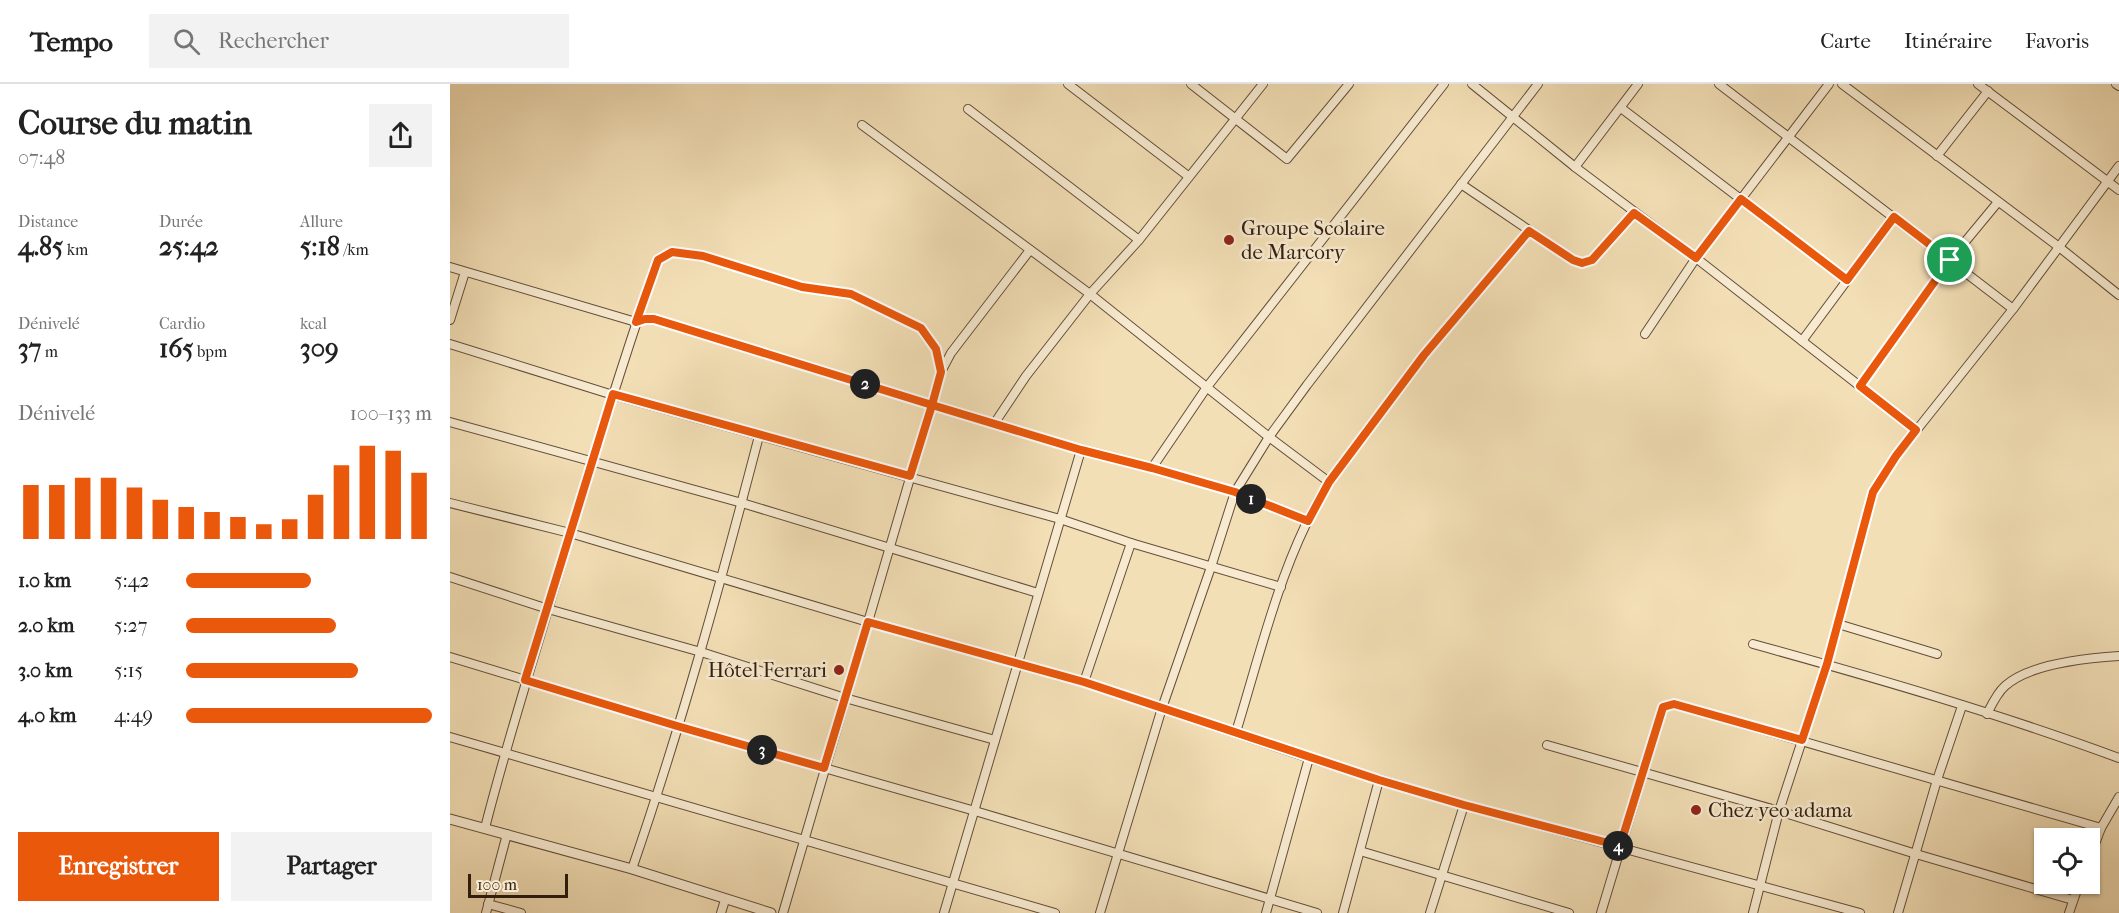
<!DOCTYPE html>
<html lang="fr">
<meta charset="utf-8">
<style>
body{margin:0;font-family:"IM FELL French Canon",serif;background:#f2f2f2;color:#222;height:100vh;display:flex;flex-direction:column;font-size:22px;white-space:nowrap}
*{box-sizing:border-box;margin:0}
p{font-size:20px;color:#767676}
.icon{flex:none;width:33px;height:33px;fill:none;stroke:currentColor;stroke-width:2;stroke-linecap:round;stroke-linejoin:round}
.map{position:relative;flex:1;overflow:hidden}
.sheet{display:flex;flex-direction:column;background:#fff;width:450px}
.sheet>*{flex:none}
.tools{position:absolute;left:1584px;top:744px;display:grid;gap:12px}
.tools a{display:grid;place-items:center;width:66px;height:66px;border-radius:0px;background:#fff;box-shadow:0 2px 4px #0004;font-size:30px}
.scale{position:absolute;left:18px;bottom:15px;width:100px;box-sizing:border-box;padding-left:6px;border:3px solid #331e0e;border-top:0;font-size:16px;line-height:21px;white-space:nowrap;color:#331e0e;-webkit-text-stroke:4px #f7ead0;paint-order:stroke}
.pin{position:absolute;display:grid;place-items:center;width:51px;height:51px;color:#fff;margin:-26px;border:3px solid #fff;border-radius:50%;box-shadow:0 2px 6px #0007}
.km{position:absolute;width:30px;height:30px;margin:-15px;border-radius:50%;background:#222;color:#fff;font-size:16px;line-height:30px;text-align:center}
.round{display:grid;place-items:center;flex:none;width:63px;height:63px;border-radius:0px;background:#f2f2f2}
.headline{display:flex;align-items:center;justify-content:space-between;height:102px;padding:0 18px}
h1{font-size:33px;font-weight:700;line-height:45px}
.figures{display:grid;grid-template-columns:repeat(3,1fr);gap:9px;height:102px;padding:6px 18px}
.figures div{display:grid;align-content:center}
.figures b{font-size:26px;font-weight:700}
.figures small{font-size:16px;font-weight:400}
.figures p{font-size:16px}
.chart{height:168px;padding:12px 18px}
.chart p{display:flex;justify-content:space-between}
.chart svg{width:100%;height:108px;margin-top:6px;stroke:#ea580c;stroke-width:6}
.primary-button{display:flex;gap:12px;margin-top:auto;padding:12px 18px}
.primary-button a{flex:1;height:69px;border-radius:0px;background:#ea580c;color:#fff;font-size:24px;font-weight:700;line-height:69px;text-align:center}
.primary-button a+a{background:#f2f2f2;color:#222}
ul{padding:0 18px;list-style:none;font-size:20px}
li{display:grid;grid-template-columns:96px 72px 1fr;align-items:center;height:45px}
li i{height:15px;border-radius:8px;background:#ea580c}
header{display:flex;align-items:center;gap:36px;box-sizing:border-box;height:84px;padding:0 30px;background:#fff;border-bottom:2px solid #e0e0e0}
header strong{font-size:28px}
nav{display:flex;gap:33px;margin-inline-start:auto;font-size:21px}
.search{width:420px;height:54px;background:#f2f2f2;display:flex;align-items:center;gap:15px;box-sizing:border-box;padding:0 21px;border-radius:0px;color:#767676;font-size:22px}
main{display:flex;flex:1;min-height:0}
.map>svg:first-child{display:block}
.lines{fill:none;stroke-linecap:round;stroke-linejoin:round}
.minor-casing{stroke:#634e38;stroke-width:10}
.tertiary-casing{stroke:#634e38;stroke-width:11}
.minor{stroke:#f7ead0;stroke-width:8}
.tertiary{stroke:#f7ead0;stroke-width:9}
.route-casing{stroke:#fff;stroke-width:12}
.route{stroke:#ea580c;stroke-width:8}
.poi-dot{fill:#8f2418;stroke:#f7ead0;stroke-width:2}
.labels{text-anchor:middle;stroke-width:5;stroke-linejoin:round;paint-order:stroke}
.poi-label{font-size:21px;fill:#331e0e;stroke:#f7ead0;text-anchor:start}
</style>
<header>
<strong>Tempo</strong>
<div class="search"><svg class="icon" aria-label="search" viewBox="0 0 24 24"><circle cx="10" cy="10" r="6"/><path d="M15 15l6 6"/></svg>Rechercher</div>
<nav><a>Carte</a><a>Itinéraire</a><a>Favoris</a></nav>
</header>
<main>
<section class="sheet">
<div class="headline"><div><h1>Course du matin</h1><p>07:48</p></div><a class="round"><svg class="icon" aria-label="share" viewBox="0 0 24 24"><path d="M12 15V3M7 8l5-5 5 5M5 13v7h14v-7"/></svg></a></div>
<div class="figures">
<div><p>Distance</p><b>4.85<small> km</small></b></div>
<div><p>Durée</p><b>25:42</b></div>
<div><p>Allure</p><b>5:18<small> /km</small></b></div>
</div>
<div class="figures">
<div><p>Dénivelé</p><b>37<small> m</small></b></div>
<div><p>Cardio</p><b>165<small> bpm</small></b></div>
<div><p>kcal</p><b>309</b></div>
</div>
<div class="chart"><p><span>Dénivelé</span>100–133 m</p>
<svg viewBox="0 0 160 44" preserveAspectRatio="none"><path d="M5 44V22M15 44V22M25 44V19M35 44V19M45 44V23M55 44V28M65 44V31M75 44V33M85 44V35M95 44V38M105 44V36M115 44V26M125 44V14M135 44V6M145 44V8M155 44V17"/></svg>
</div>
<ul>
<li><b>1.0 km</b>5:42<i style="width:51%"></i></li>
<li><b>2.0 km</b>5:27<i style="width:61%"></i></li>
<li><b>3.0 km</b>5:15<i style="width:70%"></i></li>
<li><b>4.0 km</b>4:49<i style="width:100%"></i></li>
</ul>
<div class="primary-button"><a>Enregistrer</a><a>Partager</a></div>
</section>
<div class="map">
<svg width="1669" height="829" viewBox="0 0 1669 829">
<rect width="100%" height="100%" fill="#f3dfb6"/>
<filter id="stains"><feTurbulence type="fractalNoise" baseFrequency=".00333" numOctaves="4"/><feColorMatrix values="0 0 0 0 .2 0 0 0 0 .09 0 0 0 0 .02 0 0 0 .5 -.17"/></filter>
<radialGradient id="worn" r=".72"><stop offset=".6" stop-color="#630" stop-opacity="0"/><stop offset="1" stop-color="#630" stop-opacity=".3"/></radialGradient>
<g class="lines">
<defs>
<g id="minor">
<path d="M618,0L738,92"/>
<path d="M741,0L837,75L899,0"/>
<path d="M1022,0L1125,83L1246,174L1466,346"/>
<path d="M1269,0L1563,225"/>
<path d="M1392,0L1609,163L1669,211"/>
<path d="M1528,0L1669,106"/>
<path d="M1666,0L1669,2"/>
<path d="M1171,24L1397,196"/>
<path d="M518,25L689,156"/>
<path d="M412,41L640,210L819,353L879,398"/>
<path d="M1487,72L1538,7"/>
<path d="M1125,83L1188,0"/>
<path d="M1011,100L1123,176L1132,179L1142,176L1184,129"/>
<path d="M0,183L186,238L195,235H204L631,366L702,384L785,408L858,437"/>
<path d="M0,236L15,188"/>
<path d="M1195,250L1246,174L1379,0"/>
<path d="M1352,257L1444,133"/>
<path d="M0,260L163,311L610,435L681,459L831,503"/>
<path d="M1410,302L1500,176L1548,118"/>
<path d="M0,338L292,419L588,509"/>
<path d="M544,340L576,292L640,210L689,156L813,0"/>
<path d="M702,384L757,303L994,0"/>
<path d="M0,419L120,449L418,538L634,598L859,674L1014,721L1410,829"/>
<path d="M0,493L98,525L251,568L395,614L545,656"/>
<path d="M1388,540L1487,570"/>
<path d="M1303,560C1426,594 1550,630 1669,674"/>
<path d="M0,573L227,642L525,727L867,829"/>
<path d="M634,598L681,459"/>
<path d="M1537,630C1542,620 1547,609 1555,602C1579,580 1638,574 1669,572"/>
<path d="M786,648C812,564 832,473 879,398L974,271L1079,147"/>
<path d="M0,653L605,829"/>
<path d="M1097,661L1329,727L1466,770L1623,816"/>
<path d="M35,744C54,669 77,596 99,522C133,406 168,290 208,176L223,168L253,172L352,203L401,210L471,244L486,265L491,288"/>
<path d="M910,767L1119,829"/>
<path d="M1640,773L1651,744L1669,713"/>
<path d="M182,785C231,643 271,498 309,352"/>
<path d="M38,820L71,829"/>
<path d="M36,829L57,750"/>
<path d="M271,829L275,816"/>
<path d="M333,829L491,288L501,269L580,166"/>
<path d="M494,829L631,366"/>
<path d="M650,829L712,624L761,483L785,408L819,353L857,301L1088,0"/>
<path d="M816,829L859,674"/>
<path d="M893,829L929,696"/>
<path d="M980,829L1014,721"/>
<path d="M1151,829L1213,623L1224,620L1651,744"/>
<path d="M1303,829L1329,727L1377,580L1423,408L1446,372L1563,225L1669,82"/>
<path d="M1448,829L1487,696L1512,622"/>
<path d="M1619,829L1629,800"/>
</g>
<path id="tertiary" d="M0,735L182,785L321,829"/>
</defs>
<!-- minor casing -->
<use href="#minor" class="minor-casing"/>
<!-- tertiary casing -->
<use href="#tertiary" class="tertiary-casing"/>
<!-- minor -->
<use href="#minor" class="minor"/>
<!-- tertiary -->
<use href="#tertiary" class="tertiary"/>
</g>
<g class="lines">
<defs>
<path id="route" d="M1500,176L1444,133L1397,196L1291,115L1246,174L1184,129L1142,176L1132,179L1123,176L1079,147L974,271L879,398L858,437L785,408L702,384L631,366L482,321L491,288L486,265L471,244L401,210L352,203L253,172L222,168L208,176L186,238L195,235H204L482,321L460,392L163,310L75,596L227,642L374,684L418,538L634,598L929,696L1014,721L1170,762L1213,623L1224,620L1352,656L1377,580L1423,408L1446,372L1466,346L1410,302L1500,176"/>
</defs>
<!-- route casing -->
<use href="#route" class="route-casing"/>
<!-- route -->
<use href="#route" class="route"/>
</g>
<!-- markers -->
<g class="poi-dot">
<circle cx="779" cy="156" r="6"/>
<circle cx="389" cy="586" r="6"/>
<circle cx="1246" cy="726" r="6"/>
</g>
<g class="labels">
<!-- poi labels -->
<g class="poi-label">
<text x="791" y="151">Groupe Scolaire<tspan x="791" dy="24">de Marcory</tspan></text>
<text x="377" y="593" text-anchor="end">Hôtel Ferrari</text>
<text x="1258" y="733">Chez yeo adama</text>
</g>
</g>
<rect width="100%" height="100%" filter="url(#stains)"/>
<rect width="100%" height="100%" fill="url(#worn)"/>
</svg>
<div class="tools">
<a><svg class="icon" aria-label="locate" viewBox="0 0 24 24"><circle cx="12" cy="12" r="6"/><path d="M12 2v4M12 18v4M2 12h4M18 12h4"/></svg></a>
</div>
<div class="scale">100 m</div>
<div class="pin" style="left:1500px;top:176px;background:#1e9e55"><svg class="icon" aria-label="arrive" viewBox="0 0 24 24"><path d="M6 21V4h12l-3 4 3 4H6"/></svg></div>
<b class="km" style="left:801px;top:415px">1</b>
<b class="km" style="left:415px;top:300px">2</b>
<b class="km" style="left:312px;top:666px">3</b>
<b class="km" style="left:1168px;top:762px">4</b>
</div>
</main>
